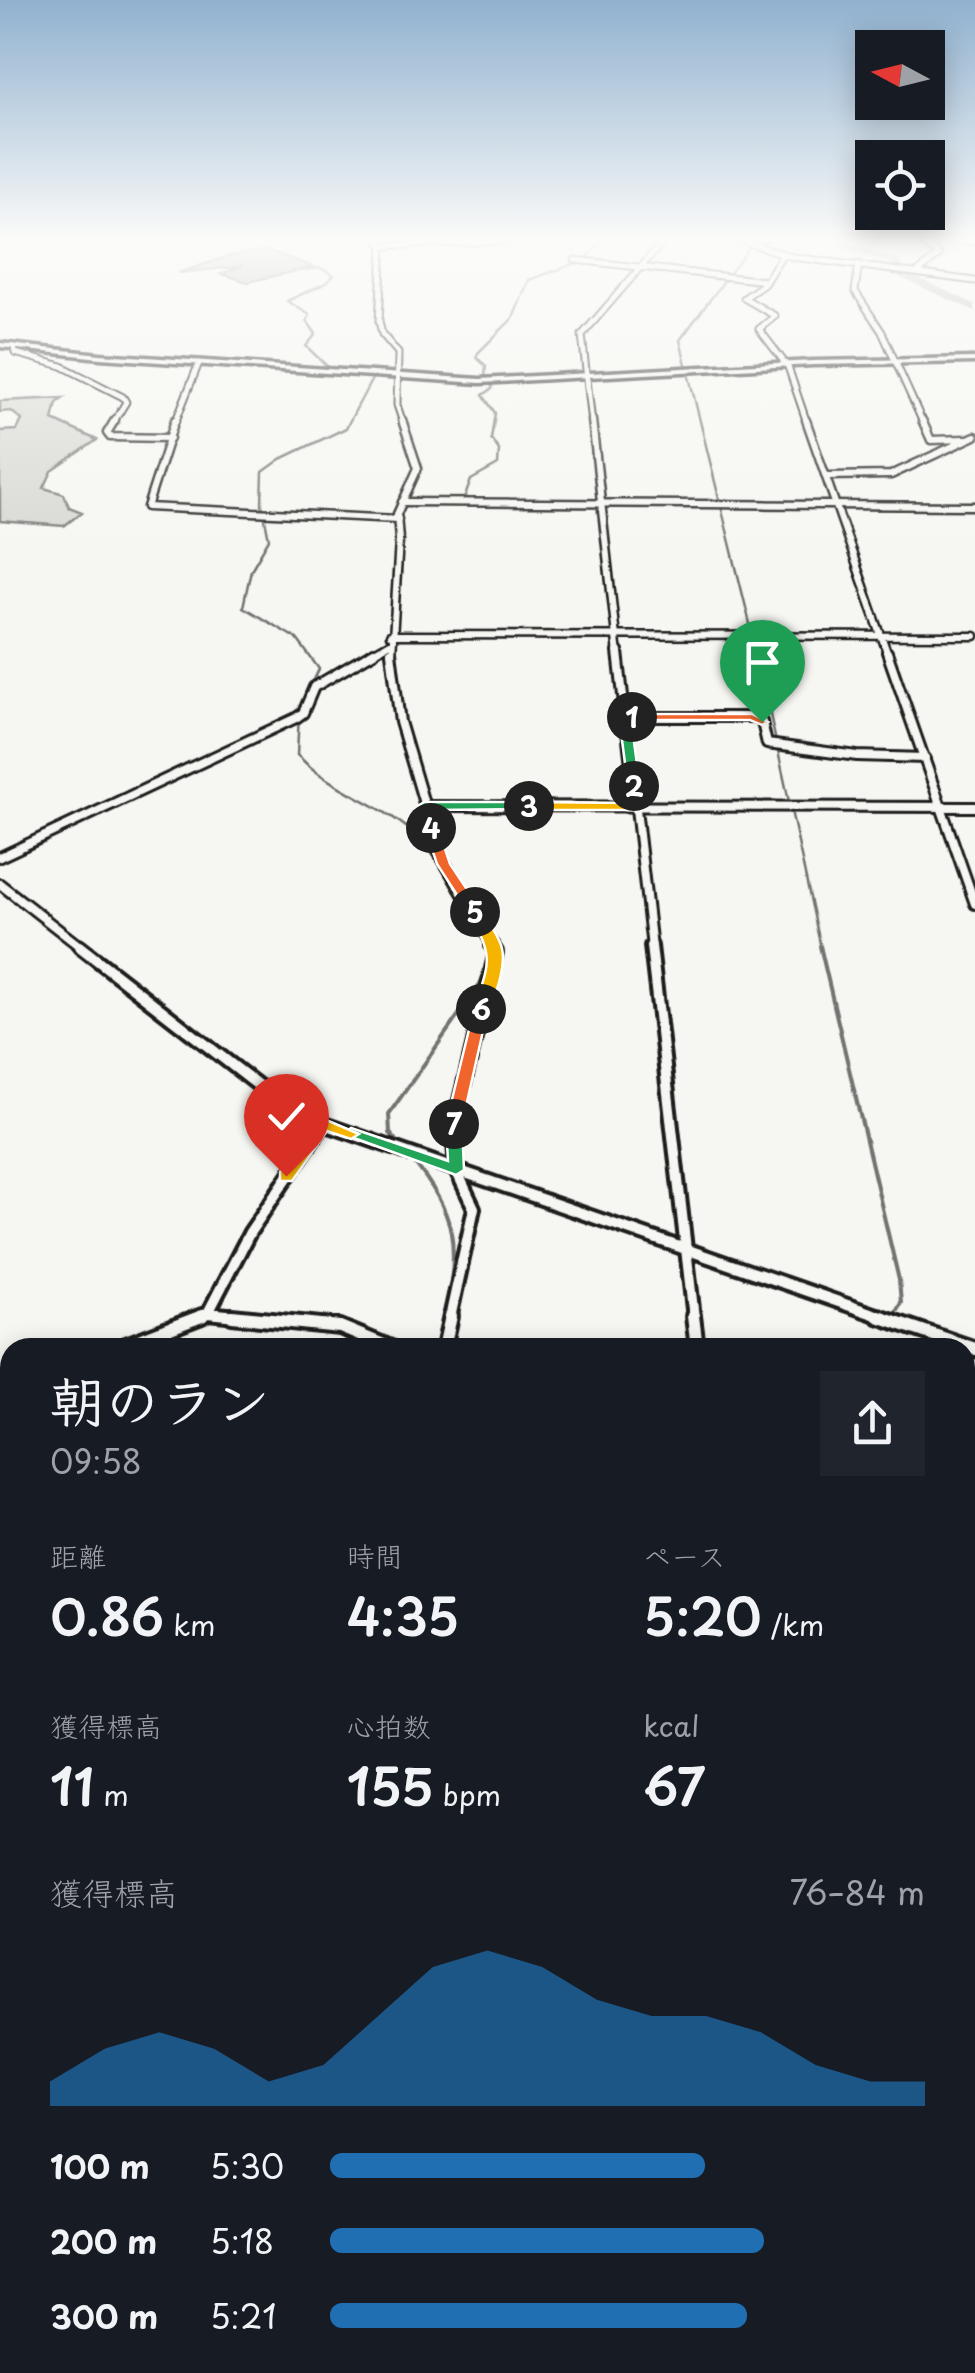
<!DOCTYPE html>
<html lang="ja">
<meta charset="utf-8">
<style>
body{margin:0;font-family:"Playpen Sans","Klee One",sans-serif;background:#20242c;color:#f1f3f6;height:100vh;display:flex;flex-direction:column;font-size:38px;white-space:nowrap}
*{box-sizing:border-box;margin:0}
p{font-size:32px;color:#9ea1a6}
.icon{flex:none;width:55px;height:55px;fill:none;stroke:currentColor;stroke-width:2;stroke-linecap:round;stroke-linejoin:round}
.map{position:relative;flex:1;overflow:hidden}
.drawer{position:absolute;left:0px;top:1338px;width:975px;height:1038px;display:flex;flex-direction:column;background:#171b24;border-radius:30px 30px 0 0;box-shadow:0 5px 25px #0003}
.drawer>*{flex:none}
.needle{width:65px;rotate:277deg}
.buttons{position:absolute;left:855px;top:30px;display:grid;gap:20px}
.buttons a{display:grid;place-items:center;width:90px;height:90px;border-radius:0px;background:#171b24;box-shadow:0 5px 25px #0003;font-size:50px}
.pin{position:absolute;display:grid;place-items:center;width:85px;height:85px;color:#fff;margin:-102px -42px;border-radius:50% 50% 50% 0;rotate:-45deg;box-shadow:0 0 10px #0007}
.pin .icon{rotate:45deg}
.km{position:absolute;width:50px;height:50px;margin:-25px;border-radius:50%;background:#222;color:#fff;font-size:28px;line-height:50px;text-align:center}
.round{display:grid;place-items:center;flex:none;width:105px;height:105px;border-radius:0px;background:#20242c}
.summary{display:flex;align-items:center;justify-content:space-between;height:170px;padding:0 50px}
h1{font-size:55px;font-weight:600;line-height:75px}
.metrics{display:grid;grid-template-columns:repeat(3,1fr);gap:15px;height:170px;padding:10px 50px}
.metrics div{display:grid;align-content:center}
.metrics b{font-size:50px;font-weight:600}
.metrics small{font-size:28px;font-weight:400}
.metrics p{font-size:28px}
.chart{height:280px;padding:20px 50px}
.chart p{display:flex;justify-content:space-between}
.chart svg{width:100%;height:180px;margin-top:10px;fill:#1f6fb2;opacity:.7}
ul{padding:0 50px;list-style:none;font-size:32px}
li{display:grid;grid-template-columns:160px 120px 1fr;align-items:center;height:75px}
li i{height:25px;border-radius:12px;background:#1f6fb2}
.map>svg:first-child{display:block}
.green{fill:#d6d6d2;stroke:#797977;stroke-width:2.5}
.water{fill:#acaca9;stroke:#727271;stroke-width:2.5}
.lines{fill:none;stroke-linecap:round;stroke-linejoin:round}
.stream-far3{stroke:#727271;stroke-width:2.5}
.stream-far2{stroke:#727271;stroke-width:4}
.stream-far1{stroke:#727271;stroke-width:5}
.stream{stroke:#727271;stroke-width:6}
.river{fill:#acaca9;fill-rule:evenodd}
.street-far5-casing{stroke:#1c1c1c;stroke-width:9}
.street-far4-casing{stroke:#1c1c1c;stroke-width:11}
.street-far3-casing{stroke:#1c1c1c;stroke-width:14}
.street-far2-casing{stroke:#1c1c1c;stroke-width:18}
.street-far1-casing{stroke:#1c1c1c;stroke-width:20}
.street-casing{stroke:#1c1c1c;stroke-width:22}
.primary-casing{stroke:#1c1c1c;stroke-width:7}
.street-far5{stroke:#f6f6f2;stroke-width:5}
.street-far4{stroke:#f6f6f2;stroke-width:6}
.street-far3{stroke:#f6f6f2;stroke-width:8}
.street-far2{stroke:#f6f6f2;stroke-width:10}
.street-far1{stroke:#f6f6f2;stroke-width:12}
.street{stroke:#f6f6f2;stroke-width:15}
.primary{fill:#f6f6f2;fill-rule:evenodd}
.split-1{fill:#f0652b;stroke:#fff;stroke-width:2.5}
.split-2{fill:#22a559;stroke:#fff;stroke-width:2.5}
.split-3{fill:#f5b400;stroke:#fff;stroke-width:2.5}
.split-4{fill:#22a559;stroke:#fff;stroke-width:2.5}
.split-5{fill:#f0652b;stroke:#fff;stroke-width:2.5}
.split-6{fill:#f5b400;stroke:#fff;stroke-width:2.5}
.split-7{fill:#f0652b;stroke:#fff;stroke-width:2.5}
.split-8{fill:#22a559;stroke:#fff;stroke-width:2.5}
.split-9{fill:#f5b400;stroke:#fff;stroke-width:2.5}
</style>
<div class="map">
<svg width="975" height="2373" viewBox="0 0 975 2373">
<rect width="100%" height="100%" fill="#f6f6f2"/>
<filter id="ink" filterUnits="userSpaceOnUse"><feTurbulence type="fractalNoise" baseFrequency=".01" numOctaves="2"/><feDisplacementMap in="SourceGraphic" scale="20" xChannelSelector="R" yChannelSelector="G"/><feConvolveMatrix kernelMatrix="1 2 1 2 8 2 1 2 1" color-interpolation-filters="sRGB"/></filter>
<g filter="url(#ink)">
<!-- green -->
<path class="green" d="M64,398L57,403L53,420L97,440L52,471L44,488L64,494L69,507L82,512L64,526L0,521V431L17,430L22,420L11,411L0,412V401Z"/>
<!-- water -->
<path class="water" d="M267,250L313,267L248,282L221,274L243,266L178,273L229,256Z"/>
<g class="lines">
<!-- stream-far3 -->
<g class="stream-far3">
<path d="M780,237L750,246L680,340L752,632L821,948"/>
<path d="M291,272L320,268L334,275L326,283L287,301L310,315L307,321L316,334L306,346L335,374L373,377L346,428L281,459L263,472L262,504L269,539L251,570L243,607L297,639L319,669L299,712L297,755C332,790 371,799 406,827C436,851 455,890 475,921"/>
<path d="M463,502L471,480L498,465L499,450L491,439L495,413L483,395L492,389V377L485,376L486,366L476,357L478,353L513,318L529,280L585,260L605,237"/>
</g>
<!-- stream-far2 -->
<g class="stream-far2">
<path d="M820,946L899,1280L901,1303L893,1316"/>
<path d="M401,1147L390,1133L389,1114L479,986L488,967"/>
<path d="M411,1158C457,1216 459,1242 446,1314"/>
</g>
<!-- stream-far1 -->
<g class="stream-far1">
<path d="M892,1326L945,1348"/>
<path d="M965,1354L975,1358"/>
<path d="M965,1458L975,1441"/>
</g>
<!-- stream -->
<g class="stream">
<path d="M965,1853L975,1857"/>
<path d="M965,2034V2061"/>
<path d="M965,2124L975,2151"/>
</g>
<!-- river -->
<path class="river" d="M811,237H827L897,259L909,274L975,304V311L901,278L891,263Z"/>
<defs>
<g id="street-far5">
<path d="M376,237L383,246L379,321L382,334L398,353L397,405L403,423"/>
<path d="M698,237L737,240"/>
<path d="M730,237L793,257L975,281"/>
<path d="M926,238L975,242"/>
<path d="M383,246L591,237"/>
<path d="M782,255L764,284L744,298L775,316L759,329L788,367L807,423"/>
<path d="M575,260L766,281"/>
<path d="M859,264L855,291L882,332L923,423"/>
<path d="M917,273L939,255L925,245L929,238"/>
<path d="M14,347L15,353L62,366L123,397L126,402L113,423"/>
<path d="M175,423L199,363"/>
<path d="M592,423L582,335L667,237"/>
</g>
<g id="street-far4">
<path d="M115,420L107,433L110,437L170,438"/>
<path d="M175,420L147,507L398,519"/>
<path d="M592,420L618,655"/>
<path d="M806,420L888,655"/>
<path d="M922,420L931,440L966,439"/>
<path d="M827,476L891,475L975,436"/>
<path d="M402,502L975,506"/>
<path d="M390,635L975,636"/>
<path d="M369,655L390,643"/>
<path d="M392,655L399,540L397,514L418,468L402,420"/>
</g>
<g id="street-far3">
<path d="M391,652L400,722L438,851L494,948"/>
<path d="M618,652L652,948"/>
<path d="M887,652L975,904"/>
<path d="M625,717H756L762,722L767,744L857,756L925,758"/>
<path d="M425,806L975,807"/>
<path d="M0,857L296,718L303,713L314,687L374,652"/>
<path d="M0,884L82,948"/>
</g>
<g id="street-far2">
<path d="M79,946L259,1086L324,1124L885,1318"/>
<path d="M651,946L694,1318"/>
<path d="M197,1318L208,1313"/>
<path d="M256,1318L208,1313L250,1232L324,1124"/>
<path d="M450,1318L474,1208L456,1170L453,1129L496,952L492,946"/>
</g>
<g id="street-far1">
<path d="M232,1316L340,1327L391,1348"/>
<path d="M693,1316L697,1348"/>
<path d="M878,1316L975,1349"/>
<path d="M118,1348L202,1316"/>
<path d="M444,1348L451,1316"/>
<path d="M0,1385L10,1379"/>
<path d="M0,1391L10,1412"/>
<path d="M0,1485L10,1446"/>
<path d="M0,1503L10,1504"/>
<path d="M965,1590L975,1593"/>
</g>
<g id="street">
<path d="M965,2025H975"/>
<path d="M812,2365L813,2373"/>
</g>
<path id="primary" d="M0,343L100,354L480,379L813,361L975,358V362L813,365L480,383L100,358L0,347Z"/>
</defs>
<!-- street-far5 casing -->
<use href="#street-far5" class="street-far5-casing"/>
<!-- street-far4 casing -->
<use href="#street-far4" class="street-far4-casing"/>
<!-- street-far3 casing -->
<use href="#street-far3" class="street-far3-casing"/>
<!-- street-far2 casing -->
<use href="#street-far2" class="street-far2-casing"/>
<!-- street-far1 casing -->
<use href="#street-far1" class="street-far1-casing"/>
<!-- street casing -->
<use href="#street" class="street-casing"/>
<!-- primary casing -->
<use href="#primary" class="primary-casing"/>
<!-- street-far5 -->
<use href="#street-far5" class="street-far5"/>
<!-- street-far4 -->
<use href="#street-far4" class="street-far4"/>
<!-- street-far3 -->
<use href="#street-far3" class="street-far3"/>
<!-- street-far2 -->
<use href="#street-far2" class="street-far2"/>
<!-- street-far1 -->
<use href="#street-far1" class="street-far1"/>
<!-- street -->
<use href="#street" class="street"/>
<!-- primary -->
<use href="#primary" class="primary"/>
</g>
</g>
<!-- sky -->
<linearGradient id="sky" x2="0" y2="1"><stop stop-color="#90b1cf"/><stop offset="0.42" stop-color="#fbfbf9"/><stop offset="1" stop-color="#fbfbf9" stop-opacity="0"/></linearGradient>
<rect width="975" height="570" fill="url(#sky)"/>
<!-- split-1 -->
<path class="split-1" d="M752,714L768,722L762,725L750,720H632L626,717L632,714Z"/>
<!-- split-2 -->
<path class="split-2" d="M632,714L638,717L631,720L640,786L634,790L628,786L619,717Z"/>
<!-- split-3 -->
<path class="split-3" d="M634,783L640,786L643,806L636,810H529L522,806L529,802L630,803L628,786Z"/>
<!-- split-4 -->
<path class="split-4" d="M529,802L535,806L533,809L432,810L438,828L431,832L425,828L418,806L424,802Z"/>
<!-- split-5 -->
<path class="split-5" d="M431,824L438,828L450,864L482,912L480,915H470L437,864L425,828Z"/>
<!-- split-6 -->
<path class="split-6" d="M470,909H480C487,920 497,933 501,945C507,962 496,1006 481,1014L474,1009C490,961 494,957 468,912Z"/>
<!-- split-7 -->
<path class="split-7" d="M481,1005L488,1009L462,1124L454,1130L446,1124L474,1009Z"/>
<!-- split-8 -->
<path class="split-8" d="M454,1119L462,1124L464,1170L456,1175L343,1134L351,1128L448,1161L446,1124Z"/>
<!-- split-9 -->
<path class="split-9" d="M324,1119L359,1134L351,1139L327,1131L292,1181H280V1172L318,1120Z"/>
</svg>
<div class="buttons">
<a><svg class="needle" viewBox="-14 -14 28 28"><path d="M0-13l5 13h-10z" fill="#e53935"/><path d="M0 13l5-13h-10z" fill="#9ea1a6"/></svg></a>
<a><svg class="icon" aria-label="locate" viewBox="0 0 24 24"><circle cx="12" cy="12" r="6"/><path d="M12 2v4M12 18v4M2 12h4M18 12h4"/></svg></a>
</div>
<div class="pin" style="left:762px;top:722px;background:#1e9e55"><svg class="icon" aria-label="arrive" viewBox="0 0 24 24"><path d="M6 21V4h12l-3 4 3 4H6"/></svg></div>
<div class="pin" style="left:286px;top:1176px;background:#d93025"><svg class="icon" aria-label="check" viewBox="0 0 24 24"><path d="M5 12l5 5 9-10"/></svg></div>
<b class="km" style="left:632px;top:717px">1</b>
<b class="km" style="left:634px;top:786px">2</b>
<b class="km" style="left:529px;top:806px">3</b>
<b class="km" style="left:431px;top:828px">4</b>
<b class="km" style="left:475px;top:912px">5</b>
<b class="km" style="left:481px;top:1009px">6</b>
<b class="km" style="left:454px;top:1124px">7</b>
<section class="drawer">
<div class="summary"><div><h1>朝のラン</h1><p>09:58</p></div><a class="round"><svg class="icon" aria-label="share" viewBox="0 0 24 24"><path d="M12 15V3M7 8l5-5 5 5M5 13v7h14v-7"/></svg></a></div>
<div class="metrics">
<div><p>距離</p><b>0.86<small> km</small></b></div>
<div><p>時間</p><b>4:35</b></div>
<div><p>ペース</p><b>5:20<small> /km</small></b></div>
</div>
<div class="metrics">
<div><p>獲得標高</p><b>11<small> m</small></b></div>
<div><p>心拍数</p><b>155<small> bpm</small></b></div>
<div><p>kcal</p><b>67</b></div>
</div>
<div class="chart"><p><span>獲得標高</span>76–84 m</p>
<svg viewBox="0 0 160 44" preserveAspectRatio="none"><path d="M0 44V38L10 30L20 26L30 30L40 38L50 34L60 22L70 10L80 6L90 10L100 18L110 22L120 22L130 26L140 34L150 38L160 38V44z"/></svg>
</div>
<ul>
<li><b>100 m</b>5:30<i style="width:63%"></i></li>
<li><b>200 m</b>5:18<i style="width:73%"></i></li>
<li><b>300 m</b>5:21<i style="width:70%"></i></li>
</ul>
</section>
</div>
